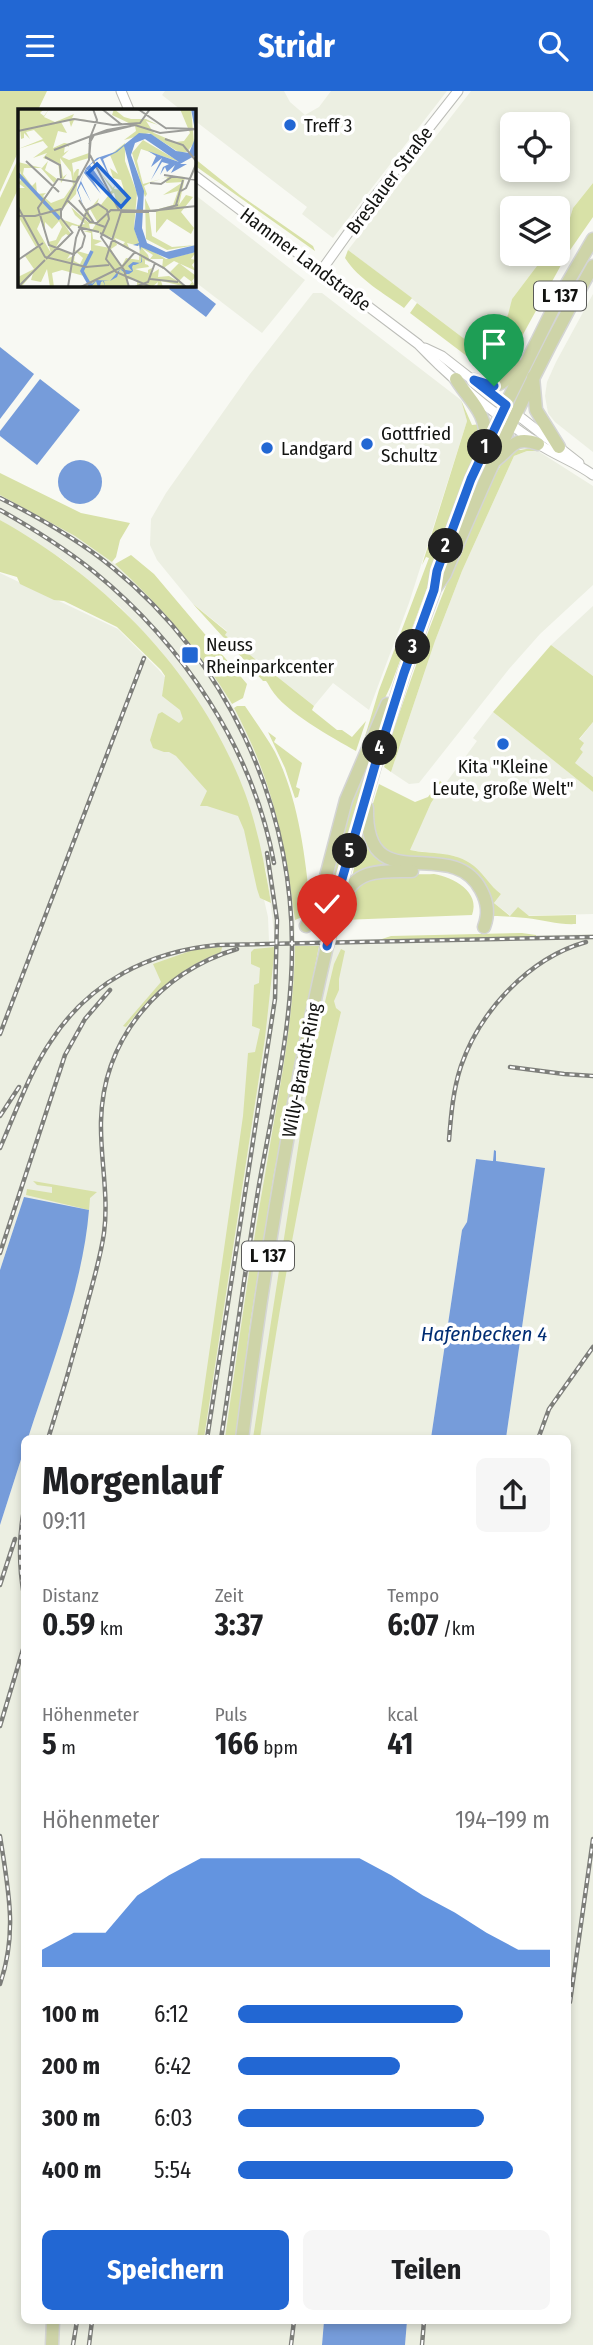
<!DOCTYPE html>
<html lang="de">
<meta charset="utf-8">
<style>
body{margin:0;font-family:"Fira Sans Condensed",sans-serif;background:#f6f6f6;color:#202124;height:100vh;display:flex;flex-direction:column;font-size:26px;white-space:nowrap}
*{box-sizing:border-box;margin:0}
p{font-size:23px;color:#757577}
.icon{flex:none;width:38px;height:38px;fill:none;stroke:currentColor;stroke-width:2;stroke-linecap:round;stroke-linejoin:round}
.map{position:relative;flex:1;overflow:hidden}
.details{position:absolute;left:21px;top:1344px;width:550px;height:889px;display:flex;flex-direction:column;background:#fff;border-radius:10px;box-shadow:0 4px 10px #0003}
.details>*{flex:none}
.controls{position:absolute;left:500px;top:21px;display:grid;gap:14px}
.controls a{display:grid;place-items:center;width:70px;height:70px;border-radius:10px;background:#fff;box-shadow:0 4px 10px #0003;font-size:35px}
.pin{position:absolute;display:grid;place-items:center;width:60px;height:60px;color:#fff;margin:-72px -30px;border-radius:50% 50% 50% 0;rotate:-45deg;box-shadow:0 0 7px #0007}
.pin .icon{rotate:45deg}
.km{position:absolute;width:35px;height:35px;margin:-18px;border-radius:50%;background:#222;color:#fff;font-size:19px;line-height:35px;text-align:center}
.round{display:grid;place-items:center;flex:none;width:74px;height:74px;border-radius:10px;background:#f6f6f6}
.summary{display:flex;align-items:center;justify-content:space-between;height:119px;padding:0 21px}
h1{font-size:38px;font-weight:700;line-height:52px}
.stats{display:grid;grid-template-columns:repeat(3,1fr);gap:10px;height:119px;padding:7px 21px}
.stats div{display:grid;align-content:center}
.stats b{font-size:30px;font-weight:700}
.stats small{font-size:19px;font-weight:400}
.stats p{font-size:19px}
.chart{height:196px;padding:14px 21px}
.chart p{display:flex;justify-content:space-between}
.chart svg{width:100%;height:126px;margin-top:7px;fill:#2267d3;opacity:.7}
.cta{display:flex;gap:14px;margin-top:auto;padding:14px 21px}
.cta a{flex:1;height:80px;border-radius:10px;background:#2267d3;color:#fff;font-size:28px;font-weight:700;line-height:80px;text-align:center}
.cta a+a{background:#f6f6f6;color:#202124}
ul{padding:0 21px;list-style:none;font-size:23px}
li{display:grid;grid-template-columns:112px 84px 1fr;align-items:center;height:52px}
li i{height:18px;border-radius:9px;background:#2267d3}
header{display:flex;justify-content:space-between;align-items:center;height:91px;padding:0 21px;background:#2267d3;color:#fff;font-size:32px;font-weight:700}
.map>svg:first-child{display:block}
.built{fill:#ecefe2;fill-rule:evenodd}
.green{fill:#d8e1a7}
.water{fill:#769cda}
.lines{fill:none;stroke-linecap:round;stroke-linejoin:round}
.minor-casing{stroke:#bcbdb8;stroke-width:11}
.major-casing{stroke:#d4d5d4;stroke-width:15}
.minor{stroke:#fff;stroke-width:9}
.major{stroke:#ced4a8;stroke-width:12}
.rail-casing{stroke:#7d7e7a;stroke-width:4.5}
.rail{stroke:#fff;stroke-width:2;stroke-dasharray:5;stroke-linecap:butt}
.major-bridge-casing{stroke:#d4d5d4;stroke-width:15;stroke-linecap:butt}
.major-bridge{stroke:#ced4a8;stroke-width:12}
.route-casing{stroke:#fff;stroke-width:14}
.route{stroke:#2267d3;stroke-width:9}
.poi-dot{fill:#2267d3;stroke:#fff;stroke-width:2.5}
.labels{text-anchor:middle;stroke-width:7;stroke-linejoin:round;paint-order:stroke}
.shield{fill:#fff;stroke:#595a58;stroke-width:2}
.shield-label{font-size:18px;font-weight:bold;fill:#121311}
.poi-label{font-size:19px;fill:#121311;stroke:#fff;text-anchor:start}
.street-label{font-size:19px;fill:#121311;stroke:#fff}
.water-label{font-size:21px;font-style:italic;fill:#002d73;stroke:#fff}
.inset-river{fill:none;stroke:#769cda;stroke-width:3.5}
.inset-road{fill:none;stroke:#9c9d99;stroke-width:2}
.view{fill:#2267d3;fill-opacity:0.15;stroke:#2267d3;stroke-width:3.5}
.inset-edge{fill:none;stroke:#121311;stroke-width:3.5}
</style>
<header><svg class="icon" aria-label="menu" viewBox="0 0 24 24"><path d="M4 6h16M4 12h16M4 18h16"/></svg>Stridr<svg class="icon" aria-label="search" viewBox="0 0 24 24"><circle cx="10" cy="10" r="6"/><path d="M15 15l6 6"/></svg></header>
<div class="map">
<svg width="593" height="2254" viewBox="0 0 593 2254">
<rect width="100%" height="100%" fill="#f8f9f3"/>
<!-- built -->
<g class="built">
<path d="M165,0H284L290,11L305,24L319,16L331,0H447L333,147L302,123L307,116L194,29V19H181L162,4Z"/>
<path d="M471,0H593V92L573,117L568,133L558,147V117H513V163H546L512,208L509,224L494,242L500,247L490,261L480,260L348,159ZM513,33H558V79H513Z"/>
<path d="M194,103L305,189L262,242L194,190Z"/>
<path d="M313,202H322L461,309L467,330L409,512L369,619L333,592L314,615L225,544L227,540L193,513L157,469L150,454L151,428L166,402L250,283Z"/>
<path d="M593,203V361L555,331L548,322L545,305L547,291L556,271Z"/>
<path d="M527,360H538L593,395V494L540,543L509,578L419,692L409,693L391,681L435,550L462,480L514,365Z"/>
<path d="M0,404L75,445L115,473L148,504L184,544L220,593L247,641L270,700L281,736L289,778L295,829V850L593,843V2254H405L407,2230H567V1348L506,1347L545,1077L496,1070V1060H494L493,1070L476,1068L467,1131L462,1139L431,1347H28L54,1268L85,1148L24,1106L0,1179V482L118,538L158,578L191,616L219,662L252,756L268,826L269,850H275L267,783L234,676L209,628L160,559L120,516L65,470L0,429Z"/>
<path d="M593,515V585L551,554Z"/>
<path d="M493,621L593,701V823L511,825L494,812L501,803L489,793L484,785L455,765L409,759L431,712L477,650L473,647Z"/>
<path d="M593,631V686L574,672L583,661L580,658L579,649Z"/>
<path d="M24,1359V2230H324L322,2254H0V1434Z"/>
</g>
<!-- green -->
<g class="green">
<path d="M0,0H47L38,19H19V59L0,101Z"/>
<path d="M19,66V96L0,136V107Z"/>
<path d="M194,67L240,104L313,155L315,160L194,74Z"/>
<path d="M593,92V126L566,165L503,280L498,283L468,266L410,222L417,212L479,259L483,255L490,261L500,248L494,243L508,224L512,208L546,163H558V147L568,133L573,117Z"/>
<path d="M348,159L412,207L404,217C385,203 358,188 345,167Z"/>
<path d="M461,309L472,334L481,333L478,360L391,594L360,662L379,599L429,467L426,466L422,474L467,330Z"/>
<path d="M514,357L520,359L532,357L538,360H527L514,365L462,480L435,550L391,681L384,676L391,659L388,656C414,578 441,501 475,427C486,403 496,376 514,357Z"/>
<path d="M0,382L81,422L130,432L120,449L116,466L112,471L75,445L0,404Z"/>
<path d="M0,429C109,490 201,584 245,702C258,738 265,775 271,812L260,807L257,798L244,739L238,725L207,715H200L207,700L176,665L169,661H164L153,657L150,649L158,623L162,621L179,632L183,628L180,619L162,605L165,585L161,579L117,536L64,510L54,509L20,493L17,486L0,481Z"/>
<path d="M131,464L154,483L247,593L243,607L232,613C200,560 161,515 115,473Z"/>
<path d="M193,513L227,541L225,544L314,615L312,619L337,639H342L352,646L366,630L356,660C333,647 285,621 271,598C269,595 268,592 266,590H263Z"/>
<path d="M551,554L593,585V631L579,648L584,652L580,658L583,661L575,672L593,686V701L493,621Z"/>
<path d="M237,615H245C255,630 266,645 275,661C298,707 305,762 310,813L307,824L295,829C285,750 272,688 234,617Z"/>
<path d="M268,641L276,647L274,651L302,672L296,696L300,698L298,706L295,707L285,677Z"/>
<path d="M361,683L365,684L325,829C317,807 352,708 361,683Z"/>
<path d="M440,690L444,693L431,712L410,759C432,764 454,759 474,775C484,783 490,795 501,803L494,812L510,825L518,816L529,825L576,824V833C559,834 544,829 526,827C515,826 503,825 493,825L479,788L391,764L378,752L370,722L379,693L415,711L428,706Z"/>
<path d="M363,740C373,750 376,764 392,771C408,778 425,773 441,775C467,777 483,800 486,824H483C479,778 446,777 409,778C388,778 369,777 351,790Z"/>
<path d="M434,783C453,786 481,801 472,824L342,829C345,818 349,801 358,794C374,781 414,784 434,783Z"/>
<path d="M522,842L536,844V846L379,849L391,845Z"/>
<path d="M295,855H319L274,1082L250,1233L236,1347H225C238,1258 250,1167 266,1078C278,1004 294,931 295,855Z"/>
<path d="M222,856L221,861C180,877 152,902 126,936L123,935L161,891L153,873L193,859Z"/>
<path d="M275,856L265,947L204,1347H197L243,1025L248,962L255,961L260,938L252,935L254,894L259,892L260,877L251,873V861L254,858Z"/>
<path d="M341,858L345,860L339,888V899L334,910L336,917L341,921C306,1063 281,1202 260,1347H253L307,999L305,995L334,873Z"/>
<path d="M33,1090L97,1101L90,1107L89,1119L26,1104L27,1098L52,1102V1096L37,1094Z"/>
</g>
<!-- water -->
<g class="water">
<path d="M172,194H192L216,213L206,226L169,198Z"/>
<path d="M0,256L34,283L0,328Z"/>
<path d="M40,288L80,319L37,374L0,345V340Z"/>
<circle cx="80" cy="391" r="22"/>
<path d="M494,1059L496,1060V1070L545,1077L506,1347H431L462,1139L467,1131L476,1068L493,1070Z"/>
<path d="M24,1106L89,1119C83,1194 51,1276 28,1347L24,1348V1359L0,1434V1179Z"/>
<path d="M324,2230H407L405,2254H322Z"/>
</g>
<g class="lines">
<defs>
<g id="minor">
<path d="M121,0L129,19"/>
<path d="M194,84L418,253C453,290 498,326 540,354C557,365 577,372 593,384"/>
<path d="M321,180L366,117L458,0"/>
<path d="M425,257L442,265L579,372"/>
</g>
<g id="major">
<path d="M533,286L536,319L559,356"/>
<path d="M456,288C469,309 488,323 485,349"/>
<path d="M474,289C499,300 503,292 519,275"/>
<path d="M496,369C512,357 514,344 538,353"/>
<path d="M436,496L445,483C489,378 536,274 593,175"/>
<path d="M367,717C365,811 451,742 481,799C488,812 489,823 484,836"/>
<path d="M343,810C353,777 384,780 412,780"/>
<path d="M334,829L342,788L376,671L404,582L434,500L437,480L471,388L495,335L558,208L593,148"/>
<path d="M306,835L317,820L346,709L387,613"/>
<path d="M242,1348C263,1182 289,1018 327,855"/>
<path d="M52,2254L53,2230"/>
</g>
</defs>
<!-- minor casing -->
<use href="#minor" class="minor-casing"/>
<!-- major casing -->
<use href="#major" class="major-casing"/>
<!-- minor -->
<use href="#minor" class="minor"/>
<!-- major -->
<use href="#major" class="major"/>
<defs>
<g id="rail">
<path d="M0,407C40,427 79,449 113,477C226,569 292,711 292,856C292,936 273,1015 259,1094C245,1178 234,1263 221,1348"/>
<path d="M0,419C32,437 64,457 93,480C183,553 253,658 274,772"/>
<path d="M0,943L144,567"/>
<path d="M510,976L564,983L593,985"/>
<path d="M0,1025L19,996"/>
<path d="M449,1049C451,1024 453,999 461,975C480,920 529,867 586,851"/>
<path d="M0,1057C16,1021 29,982 51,950C89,891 150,860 218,854L593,846"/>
<path d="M0,1162L65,964L85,928L110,899"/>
<path d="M48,1348C61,1307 73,1266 84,1225C91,1197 100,1170 104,1142C109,1104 100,1067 101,1030C103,947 160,881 237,858"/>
<path d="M207,1348L275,908L277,829L267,762"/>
<path d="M538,1348L549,1318L593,1256"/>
<path d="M24,1419C18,1449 19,1476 24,1505"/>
<path d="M0,1494L15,1448"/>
<path d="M0,1635L24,1555"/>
<path d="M0,1745C8,1798 18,1841 0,1893"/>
<path d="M570,1911L593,1748"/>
<path d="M73,2254L77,2230"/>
<path d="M89,2254L92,2230"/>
<path d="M291,2254L294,2230"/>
<path d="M422,2254L424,2230"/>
</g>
</defs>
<!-- rail casing -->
<use href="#rail" class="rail-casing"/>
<!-- rail -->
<use href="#rail" class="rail"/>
<defs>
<path id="major-bridge" d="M327,855L334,829"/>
</defs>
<!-- major-bridge casing -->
<use href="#major-bridge" class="major-bridge-casing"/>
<!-- major-bridge -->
<use href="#major-bridge" class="major-bridge"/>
</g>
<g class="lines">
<defs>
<path id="route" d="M327,855L342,788L376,671L404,582L434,499L437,480L471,388L506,314L474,289L494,295"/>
</defs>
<!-- route casing -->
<use href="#route" class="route-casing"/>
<!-- route -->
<use href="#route" class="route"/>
</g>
<!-- markers -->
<g class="poi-dot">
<circle cx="290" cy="34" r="7"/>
<circle cx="367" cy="353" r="7"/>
<circle cx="267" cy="357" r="7"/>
<rect x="181" y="555" width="18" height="18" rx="3.5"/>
<circle cx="503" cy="653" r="7"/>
</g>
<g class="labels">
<!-- shield labels -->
<g class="shield">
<rect x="534" y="190.5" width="52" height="29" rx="5"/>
<rect x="242" y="1150.5" width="52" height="29" rx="5"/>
</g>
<g class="shield-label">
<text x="560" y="211">L 137</text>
<text x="268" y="1171">L 137</text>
</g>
<!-- poi labels -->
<g class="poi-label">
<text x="304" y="41">Treff 3</text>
<text x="381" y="349">Gottfried<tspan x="381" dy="22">Schultz</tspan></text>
<text x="281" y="364">Landgard</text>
<text x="206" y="560">Neuss<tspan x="206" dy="22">Rheinparkcenter</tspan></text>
<text x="503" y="682" text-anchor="middle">Kita "Kleine<tspan x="503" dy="22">Leute, große Welt"</tspan></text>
</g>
<!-- street labels -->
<g class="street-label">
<text transform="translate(389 89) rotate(-53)" y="7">Breslauer Straße</text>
<text transform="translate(306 168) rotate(37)" y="7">Hammer Landstraße</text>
<text transform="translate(301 979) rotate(-79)" y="7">Willy-Brandt-Ring</text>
</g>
<!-- water labels -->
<g class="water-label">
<text x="484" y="1250">Hafenbecken 4</text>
</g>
</g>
<!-- overview -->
<g transform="translate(18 18)">
<rect width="178" height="178" fill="#f8f9f3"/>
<path d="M0,0H26L22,4L26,7L31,0L26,8L37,13L56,5L54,9L69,11H56L53,18L51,11L43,13L49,24L40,22L35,39L46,34H52L57,35L47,34L50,35L51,38L47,36L46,44L51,41L44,48L51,51L71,44V49L54,54L56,68V64L59,60H61L58,85L42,103L43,110L60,116L67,115L57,106L53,98L71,114L66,106L67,103L71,101V107L78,115L81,116L72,100L81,89L79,95L82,97L90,87L98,91L96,84L90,86L94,81L82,63L95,79L97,76L96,80L106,81L103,71L95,69L92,59L100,65L92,46L107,34V52L119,84L116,119L121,134L148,150L178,143L173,150L178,151L174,156L178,162L156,152L144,160L145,150H132L135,146L124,139L130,146L132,153L127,151V155L130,156L131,158L117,160L130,164V161L134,159L133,165L141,160L140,168L151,167L161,173L152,163L161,154L178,167L174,172L178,178H170L174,173L166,167L161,172L169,178L143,172L145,178H139L140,173L134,178H119V171L109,170L111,178H68L73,174L66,167L44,161L34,164L36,178H32L29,160L23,173L13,171L15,164L4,177L10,178H0V168L16,160L7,147L0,151L18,138L0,107V79H7L0,74L4,70L0,53L24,59L30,52L27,61L39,70L36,74L23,59H6L5,65L14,77L18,73L19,85L28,84L25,87L33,94L46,89L55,76L53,63L42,49L45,68L49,65L43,74L40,54L25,49L29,44L15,49L30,38L25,32L0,40L25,30L16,21L8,23L12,30L6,24V29L3,30ZM23,111L27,125V113L34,120L41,112L44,118L38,131L30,133L27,125L33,144L19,120ZM43,111L50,120L54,116L72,120L71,115H78L74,121L95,129L92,139L76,136L84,132L75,130L74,121L65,122L73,124V146L56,141L65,149L62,155L56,152L57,146L49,150L53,144L40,140L46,133L38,138L44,128L48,125L51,127L53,125ZM97,129L107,133L104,137L112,141L109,134L122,137L121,151L108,149L103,158L93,140L99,136ZM96,0L106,8L113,10H128L140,16L128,12L136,24L157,33L166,32L172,24L162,0H173L176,34L169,43L162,44L131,24L106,31L118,22L117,17L94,6ZM125,31L162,53L123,40L119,52L125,75L154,67L167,68L161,96L168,86L175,88L163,103L176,119L173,125L149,110L138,124V103H131L134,127L154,138L178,136L149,141L128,130L127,89L133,102L155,96L160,82L145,86L165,73L148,74L149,68L134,73L126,77L129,85L127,88L114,44Z" fill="#d8e1a7" fill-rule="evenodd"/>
<path d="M173,0H178V46L162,55H169L153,64L157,56L149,63L147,58L142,66L145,58L151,55L144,53L133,71L144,49L133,58L138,47L130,42L161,53L127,30L117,34L113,46L126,82L124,119L129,134L148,143L178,136V143L151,150L123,138L122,142L124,145V153L117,156H115L114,158L115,162L114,163L111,165H108L102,160L99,168L92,172H86L87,177L85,172L83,173L82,177L80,178L78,172L73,178L72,172L74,175L78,171L92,172L102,160L114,162L110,157L115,153L123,154L124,145L122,142L121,135L120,137L115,136L121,134L116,120L120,89L106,37L99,43L85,50L94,73L82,49L72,56L89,80L68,60L83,85L66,64L63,72L73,93L63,75L60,81L67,102L59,81L68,59L79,49L97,43L121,24L133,25L158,42L171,44L178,27Z" fill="#769cda"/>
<path class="inset-river" d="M0,65L42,110M73,178L64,162L74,142"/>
<path class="inset-road" d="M84,0L104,16M120,0L149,20M147,19L179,20M0,22L56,10L95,16L122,14L132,0M73,27L71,51L49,91L72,113L79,114L93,101L137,102L160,96M147,30L165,36L179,53M71,35L76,26L117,16L142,24L179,20M36,41L89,21L118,16M72,46L101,101M27,48L42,56L43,69M8,52L41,83M146,66L179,71M132,74L143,75L155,67M163,82L168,79L179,53M61,91L76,114L87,118M158,96L165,71M0,98L27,148L68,158L91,156M43,99V109L55,124M43,102L71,51L72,29L79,11L75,0M67,102L80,95L89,101L91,110L83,128L106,161L111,178M131,102L179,97M131,103H103L88,150L98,163L133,178M0,107H17L43,100M60,118L81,123M82,124L146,159L168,178M55,146L64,138L67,127L62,118M57,146L31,136L20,99L40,70L58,73L61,67M28,150L55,123M0,151L25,134M132,170L160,173M0,178L27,151M50,178L58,129L68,104M63,178L104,158L117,143M117,178L130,173L137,154"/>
<path class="view" d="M79,55L111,89L103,98L70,64Z"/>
<rect width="178" height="178" class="inset-edge"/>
</g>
</svg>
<div class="controls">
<a><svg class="icon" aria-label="locate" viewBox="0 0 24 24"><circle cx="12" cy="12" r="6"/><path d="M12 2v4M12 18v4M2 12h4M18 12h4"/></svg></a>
<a><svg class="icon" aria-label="layers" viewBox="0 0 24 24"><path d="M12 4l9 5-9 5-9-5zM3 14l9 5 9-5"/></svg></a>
</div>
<div class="pin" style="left:494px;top:295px;background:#1e9e55"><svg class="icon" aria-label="arrive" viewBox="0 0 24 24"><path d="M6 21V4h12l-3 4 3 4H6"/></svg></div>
<div class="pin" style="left:327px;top:855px;background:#d93025"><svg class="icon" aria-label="check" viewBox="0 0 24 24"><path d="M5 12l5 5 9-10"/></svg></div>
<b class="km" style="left:485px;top:356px">1</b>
<b class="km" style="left:446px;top:455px">2</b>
<b class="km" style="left:413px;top:556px">3</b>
<b class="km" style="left:380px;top:657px">4</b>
<b class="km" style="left:350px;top:760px">5</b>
<section class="details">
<div class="summary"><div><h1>Morgenlauf</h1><p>09:11</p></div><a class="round"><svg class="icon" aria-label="share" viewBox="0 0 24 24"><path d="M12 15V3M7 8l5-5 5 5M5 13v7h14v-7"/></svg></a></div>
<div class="stats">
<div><p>Distanz</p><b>0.59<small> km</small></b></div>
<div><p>Zeit</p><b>3:37</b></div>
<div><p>Tempo</p><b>6:07<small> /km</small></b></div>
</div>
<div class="stats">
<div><p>Höhenmeter</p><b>5<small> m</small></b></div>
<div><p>Puls</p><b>166<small> bpm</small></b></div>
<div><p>kcal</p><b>41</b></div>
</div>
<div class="chart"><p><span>Höhenmeter</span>194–199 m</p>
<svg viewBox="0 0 160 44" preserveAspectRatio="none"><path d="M0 44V38L10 32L20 32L30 19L40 12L50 6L60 6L70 6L80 6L90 6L100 6L110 12L120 19L130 25L140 32L150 38L160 38V44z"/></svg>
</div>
<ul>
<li><b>100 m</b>6:12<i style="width:72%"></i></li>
<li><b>200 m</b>6:42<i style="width:52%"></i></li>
<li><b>300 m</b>6:03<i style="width:79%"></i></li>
<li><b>400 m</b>5:54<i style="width:88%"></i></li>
</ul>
<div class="cta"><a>Speichern</a><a>Teilen</a></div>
</section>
</div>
